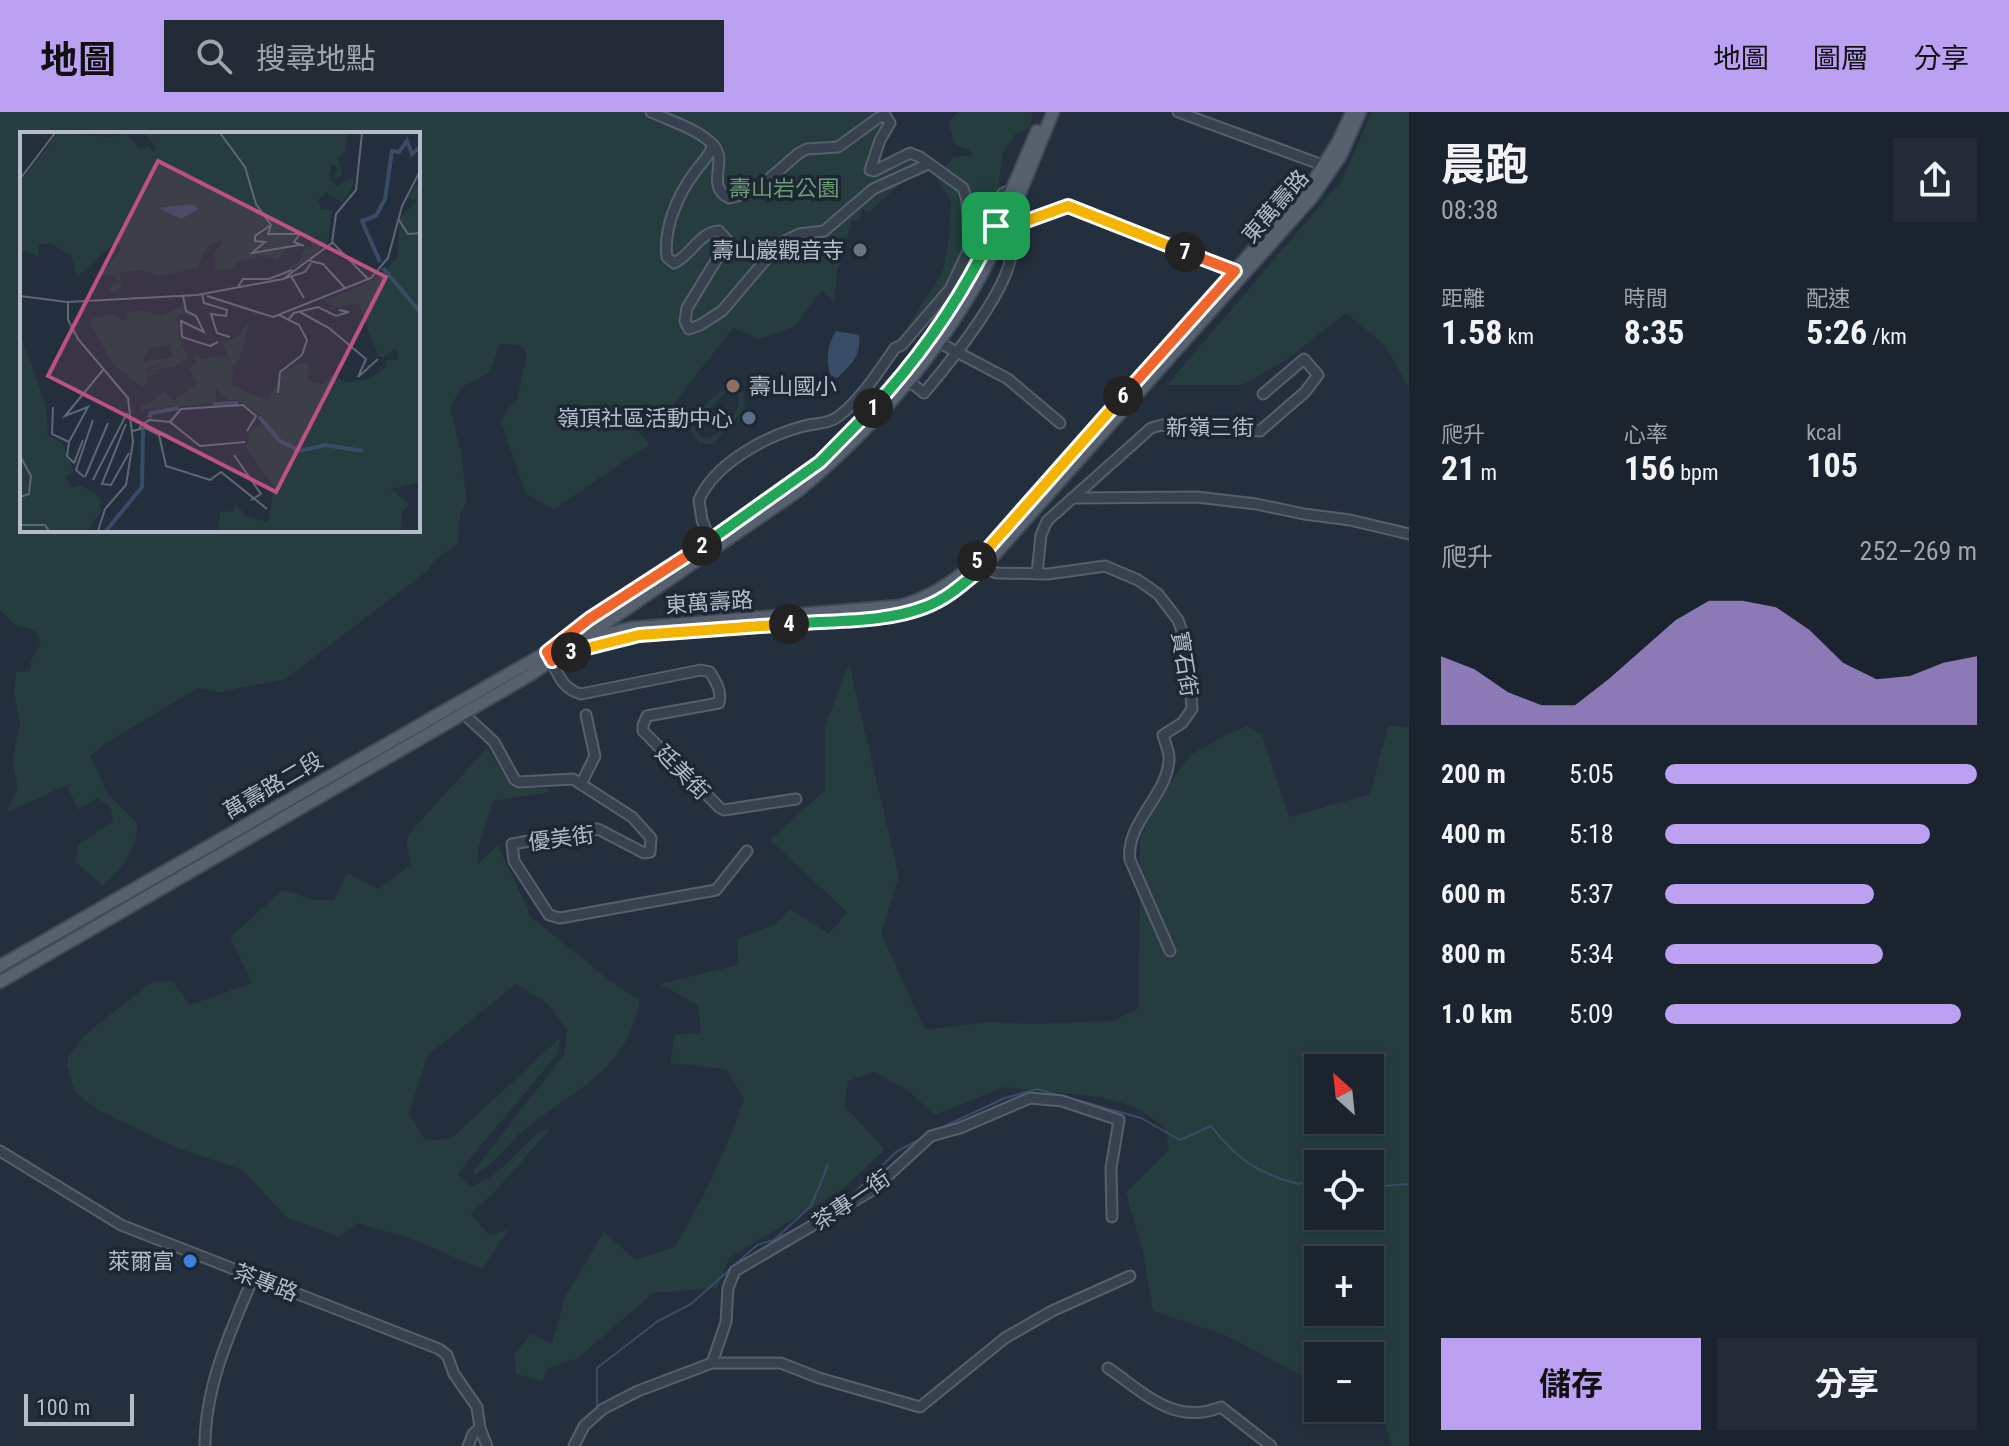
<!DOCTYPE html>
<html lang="zh-TW">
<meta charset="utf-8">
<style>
body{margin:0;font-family:"Roboto Condensed","Noto Sans TC",sans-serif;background:#242b36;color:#f1f3f6;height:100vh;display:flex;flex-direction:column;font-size:30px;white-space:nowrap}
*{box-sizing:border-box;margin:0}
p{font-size:26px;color:#a0a4aa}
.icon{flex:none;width:44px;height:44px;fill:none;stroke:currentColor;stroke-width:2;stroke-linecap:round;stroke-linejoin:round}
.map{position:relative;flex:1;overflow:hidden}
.sheet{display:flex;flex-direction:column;background:#1b232e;width:600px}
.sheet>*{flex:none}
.needle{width:52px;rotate:333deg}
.controls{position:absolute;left:1304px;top:942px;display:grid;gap:16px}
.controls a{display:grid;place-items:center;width:80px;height:80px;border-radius:0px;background:#1b232e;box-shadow:0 4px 12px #0003,0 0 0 2px #39404a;font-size:40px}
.scale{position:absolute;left:24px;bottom:20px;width:110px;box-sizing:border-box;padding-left:8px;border:4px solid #b4bcc9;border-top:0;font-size:22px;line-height:28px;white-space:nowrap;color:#b4bcc9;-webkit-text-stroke:6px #1d2633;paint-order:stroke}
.pin{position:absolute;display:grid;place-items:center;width:68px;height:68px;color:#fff;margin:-34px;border-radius:16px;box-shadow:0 4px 12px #0006}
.km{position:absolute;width:40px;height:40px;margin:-20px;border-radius:50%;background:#222;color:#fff;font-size:22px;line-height:40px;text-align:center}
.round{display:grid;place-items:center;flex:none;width:84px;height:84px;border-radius:0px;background:#242b36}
.summary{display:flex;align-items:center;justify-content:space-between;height:136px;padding:0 32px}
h1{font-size:44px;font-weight:700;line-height:60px}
.figures{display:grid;grid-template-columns:repeat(3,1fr);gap:12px;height:136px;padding:8px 32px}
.figures div{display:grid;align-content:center}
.figures b{font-size:34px;font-weight:700}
.figures small{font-size:22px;font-weight:400}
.figures p{font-size:22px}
.chart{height:224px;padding:16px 32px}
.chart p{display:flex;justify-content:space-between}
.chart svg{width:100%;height:144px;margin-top:8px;fill:#bca0f2;opacity:.7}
.primary-button{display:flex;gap:16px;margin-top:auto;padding:16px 32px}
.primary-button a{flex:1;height:92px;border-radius:0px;background:#bca0f2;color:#111;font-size:32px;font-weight:700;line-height:92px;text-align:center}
.primary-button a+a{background:#242b36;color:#f1f3f6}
ul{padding:0 32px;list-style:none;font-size:26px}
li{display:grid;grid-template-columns:128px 96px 1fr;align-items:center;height:60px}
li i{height:20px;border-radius:10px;background:#bca0f2}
header{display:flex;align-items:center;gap:48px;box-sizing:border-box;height:112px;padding:0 40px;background:#bca0f2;color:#111}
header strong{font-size:38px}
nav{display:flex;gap:44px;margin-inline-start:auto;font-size:28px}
.search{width:560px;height:72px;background:#242b36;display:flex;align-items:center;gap:20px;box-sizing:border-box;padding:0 28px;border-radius:0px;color:#a0a4aa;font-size:30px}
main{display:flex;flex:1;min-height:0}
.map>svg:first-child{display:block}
.green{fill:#263c3f;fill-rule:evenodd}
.water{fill:#394c67}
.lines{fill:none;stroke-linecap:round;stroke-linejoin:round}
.stream{stroke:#394c67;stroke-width:2}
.minor-casing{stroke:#565f6c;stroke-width:13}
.major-casing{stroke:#414a57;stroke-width:15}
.minor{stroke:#38414e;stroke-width:9}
.major{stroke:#56606e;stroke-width:11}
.split-1-casing{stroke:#fff;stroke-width:16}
.split-2-casing{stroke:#fff;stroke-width:16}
.split-3-casing{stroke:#fff;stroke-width:16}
.split-4-casing{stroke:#fff;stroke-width:16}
.split-5-casing{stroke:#fff;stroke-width:16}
.split-6-casing{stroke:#fff;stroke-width:16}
.split-7-casing{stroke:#fff;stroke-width:16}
.split-8-casing{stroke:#fff;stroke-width:16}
.split-1{stroke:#22a559;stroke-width:10}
.split-2{stroke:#22a559;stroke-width:10}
.split-3{stroke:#f0652b;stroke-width:10}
.split-4{stroke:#f5b400;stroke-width:10}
.split-5{stroke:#22a559;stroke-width:10}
.split-6{stroke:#f5b400;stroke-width:10}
.split-7{stroke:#f0652b;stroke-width:10}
.split-8{stroke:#f5b400;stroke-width:10}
.worship-dot{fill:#6b7280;stroke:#1d2633;stroke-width:3}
.education-dot{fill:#8d6e63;stroke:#1d2633;stroke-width:3}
.service-dot{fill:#5c6f8a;stroke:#1d2633;stroke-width:3}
.shop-dot{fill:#3f7fe0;stroke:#1d2633;stroke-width:3}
.labels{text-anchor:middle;stroke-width:7;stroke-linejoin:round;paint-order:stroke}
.park-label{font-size:22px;fill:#6b9a76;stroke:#1d2633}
.street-label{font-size:22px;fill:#b4bcc9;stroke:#1d2633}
.poi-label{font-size:22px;fill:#b4bcc9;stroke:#1d2633;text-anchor:end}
.inset-river{fill:none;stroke:#394c67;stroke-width:4}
.inset-road{fill:none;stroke:#5e6776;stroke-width:2}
.view{fill:#bd5182;fill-opacity:0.15;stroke:#bd5182;stroke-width:4}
.inset-edge{fill:none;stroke:#b4bcc9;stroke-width:4}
</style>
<header>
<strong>地圖</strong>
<div class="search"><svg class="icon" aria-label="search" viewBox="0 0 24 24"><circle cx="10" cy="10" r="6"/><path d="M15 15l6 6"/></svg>搜尋地點</div>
<nav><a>地圖</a><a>圖層</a><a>分享</a></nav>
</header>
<main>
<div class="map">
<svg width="1409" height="1334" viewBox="0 0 1409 1334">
<rect width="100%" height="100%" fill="#242f3e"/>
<!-- green -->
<g class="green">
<path d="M0,0H884L888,5L869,56L905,42L925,49L869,100L862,98L859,109L852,108L837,160L834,190L822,178L794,215L759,227L733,216L665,303L650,292L632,314L650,332L554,397L526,382L501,310L507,297L517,288L527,242L521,233L499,232L490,260L462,275L450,295L461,341L467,390L460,401L458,431L430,452V457L285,567L220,580L198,576L103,633L90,644L108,682L137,711C137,741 123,753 103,774L75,749L78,733L113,709L110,694L101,689L99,685L78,698L67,673L6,701L18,676L12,649L20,611L14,580L16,560L30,559L31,547L41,531L34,518L15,513L0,498ZM22,22H418V418H22Z"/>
<path d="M958,0H1033L1030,16L1016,21L1003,40L998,77L946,174L907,219L908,213L942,162L948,135L951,89L935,66L954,45L972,44L970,38L955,33L948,10Z"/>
<path d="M1372,0H1409V276L1385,233L1346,201L1286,248L1242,273H1167L1342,68Z"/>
<path d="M730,274L744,281L745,296L713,332L699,331L691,319C694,304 715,279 730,274ZM728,280L738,284C746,302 697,349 697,313L721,284Z"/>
<path d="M849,552L899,765L881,821L925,918L987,910L1034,912L1113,909L1139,896L1140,726L1163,680L1191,643L1224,624L1247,614L1262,623L1289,705L1370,682L1388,614L1409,615V1334H1392L1384,1307L1362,1296H1370V1244H1318V1272L1227,1224L1153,1199L1143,1140L1126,1081L1169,1038L1165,1015L1133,994L1099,985L1005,975L934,1003L910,980L875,960L848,969L844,994L885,1037L843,1077L729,1146L717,1176L653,1181L578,1246L548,1256L542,1269L516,1262L515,1242L530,1222L552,1232L565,1185L604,1120L636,1148L675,1135C703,1088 725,1040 744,988L726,957L670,951L675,922L701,921L698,893L660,872L738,853L737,827L776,812L790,797L829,822L847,800L770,728L825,678V614ZM1318,956H1370V1008H1318ZM1318,1052H1370V1104H1318ZM1318,1148H1370V1200H1318Z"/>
<path d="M487,636L512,675L547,676L550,680L493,689L478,735V752L498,733L531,805L609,868L640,889C625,962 575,976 524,1018C505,1034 500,1048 474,1063V1058L564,943L567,918L546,890L516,872L427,944L409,1002L426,1029L452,1026L560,926L558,941L457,1062L470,1075C499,1066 519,1036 542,1018L550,1017L498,1076L471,1102L489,1123L508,1118L482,1157L412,1127L357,1111L338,1125L286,1105L243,1058L177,1036L98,998L75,980L67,953L69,944L87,921L152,870L172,869L190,893L252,871L230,826L282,778L316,788H334L347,761L379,777L411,752L406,729L413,717Z"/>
</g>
<!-- water -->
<path class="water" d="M836,219L859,223C861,244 852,252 837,266L830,263C826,245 827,234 836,219Z"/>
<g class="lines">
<!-- stream -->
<g class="stream">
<path d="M934,1019L1005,986L1037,977L1141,1006L1180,1028L1211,1014C1237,1047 1258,1062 1299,1072L1318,1063"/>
<path d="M1370,1075L1409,1072"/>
<path d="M847,1088L896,1040L922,1026"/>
<path d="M774,1128L811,1109"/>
<path d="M597,1293V1256L658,1209L691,1192L757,1133L774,1128L811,1094L828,1053"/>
</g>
<defs>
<g id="minor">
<path d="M651,0C670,9 699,17 714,34C728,50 705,74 729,86L754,80L799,41L807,37L838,35L878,6L885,3L890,11L880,28L870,58L874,59L910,41L920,45L963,76L967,88L969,137"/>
<path d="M1178,0L1328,55"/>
<path d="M713,33C710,44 701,51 695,60C678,82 663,117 667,145L674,151C692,143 699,120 719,119L728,129L687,196L685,209L689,217L700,213L722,199L779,132L799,122L824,119L873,77L928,52"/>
<path d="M1002,117L1068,94L1235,159"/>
<path d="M938,230L1008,267L1060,311"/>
<path d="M909,269L924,281C947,254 1016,170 1011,135C1010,130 1006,123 1004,117"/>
<path d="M1072,386L1197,385L1256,392L1304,402L1350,408L1409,422"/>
<path d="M712,433L702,408L699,388C715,351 766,324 804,314C816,311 829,312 839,304C861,287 879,259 895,236L902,233L950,177L969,137L1003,81L1011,78L1016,80"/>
<path d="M976,454L997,461L1048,462L1105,454L1138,468L1158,482L1178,508L1188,537L1192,597L1182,611L1163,623C1165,631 1170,641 1169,648C1167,684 1125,711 1130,748L1170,839"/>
<path d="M1037,462L1041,423L1047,409L1151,316L1162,313L1260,319L1305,280L1318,263L1304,247L1263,282"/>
<path d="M548,543C557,559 561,577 581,582L701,558L710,560C716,570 722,579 719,591L647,604L643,613V619L720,696L724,698L796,687"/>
<path d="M463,601L494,630L515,668L519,670L573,667L632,705L651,726L650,740L644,741L598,717L512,732L514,749L549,803L560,806L716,778L747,739"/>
<path d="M581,672L595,644L586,603"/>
<path d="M0,1039L121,1113L439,1237L447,1243L454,1262L477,1295L480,1316L487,1334"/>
<path d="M712,1251L726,1210L728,1176L735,1159L871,1079L931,1024L960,1016L1030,986L1062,989L1119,1008L1111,1056L1112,1105"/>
<path d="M1108,1256C1145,1281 1174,1314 1221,1295L1271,1334"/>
<path d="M205,1334C205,1274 230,1220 253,1166"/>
<path d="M468,1334L473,1322L480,1316"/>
<path d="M574,1334L584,1314L603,1297L638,1279L712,1251H781L819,1266L920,1295L1005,1226L1052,1199L1130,1164"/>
</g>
<g id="major">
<path d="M586,527L631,516L900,494C929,486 951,471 973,453L1311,73L1338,30L1351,2"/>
<path d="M566,542L639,523L905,501C937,491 964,475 988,450L1313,84L1341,43L1360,0"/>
<path d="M0,854L547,540L589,507L794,371C864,314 926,242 970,163C996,117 1016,68 1037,19"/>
<path d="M0,870L530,563L798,379C882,309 955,223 1001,124C1020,84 1036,41 1053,0"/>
</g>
</defs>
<!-- minor casing -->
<use href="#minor" class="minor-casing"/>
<!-- major casing -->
<use href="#major" class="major-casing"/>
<!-- minor -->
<use href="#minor" class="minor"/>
<!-- major -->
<use href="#major" class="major"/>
</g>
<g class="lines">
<defs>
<path id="split-1" d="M873,296C923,242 965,180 996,114"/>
<path id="split-2" d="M702,434L820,350L873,296"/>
<path id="split-3" d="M571,540L559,544L552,549L547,540L589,507L702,434"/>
<path id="split-4" d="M571,540L639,523L789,512"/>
<path id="split-5" d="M789,512C833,508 884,511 925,495C947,487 964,471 982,456L973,453L977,449"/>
<path id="split-6" d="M977,449L1123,284"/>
<path id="split-7" d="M1123,284L1235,159L1185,140"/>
<path id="split-8" d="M996,114L1004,117L1068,94L1185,140"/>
</defs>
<!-- split-1 casing -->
<use href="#split-1" class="split-1-casing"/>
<!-- split-2 casing -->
<use href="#split-2" class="split-2-casing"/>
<!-- split-3 casing -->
<use href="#split-3" class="split-3-casing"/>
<!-- split-4 casing -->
<use href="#split-4" class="split-4-casing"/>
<!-- split-5 casing -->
<use href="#split-5" class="split-5-casing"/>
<!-- split-6 casing -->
<use href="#split-6" class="split-6-casing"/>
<!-- split-7 casing -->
<use href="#split-7" class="split-7-casing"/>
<!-- split-8 casing -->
<use href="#split-8" class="split-8-casing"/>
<!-- split-1 -->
<use href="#split-1" class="split-1"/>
<!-- split-2 -->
<use href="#split-2" class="split-2"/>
<!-- split-3 -->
<use href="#split-3" class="split-3"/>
<!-- split-4 -->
<use href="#split-4" class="split-4"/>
<!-- split-5 -->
<use href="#split-5" class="split-5"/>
<!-- split-6 -->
<use href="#split-6" class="split-6"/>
<!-- split-7 -->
<use href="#split-7" class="split-7"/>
<!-- split-8 -->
<use href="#split-8" class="split-8"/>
</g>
<!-- markers -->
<circle class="worship-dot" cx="860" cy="138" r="8"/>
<circle class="education-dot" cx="733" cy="274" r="8"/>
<circle class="service-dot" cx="749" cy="306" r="8"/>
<circle class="shop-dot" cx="190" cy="1149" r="8"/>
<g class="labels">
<!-- park labels -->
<g class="park-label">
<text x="784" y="84">壽山岩公園</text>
</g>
<!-- street labels -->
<g class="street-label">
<text transform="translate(1275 94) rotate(-49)" y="8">東萬壽路</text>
<text x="1210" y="323">新嶺三街</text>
<text transform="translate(709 490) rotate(-4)" y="8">東萬壽路</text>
<text transform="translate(1185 552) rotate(81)" y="8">寶石街</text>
<text transform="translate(683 660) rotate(45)" y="8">廷美街</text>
<text transform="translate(273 673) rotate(-30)" y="8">萬壽路二段</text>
<text transform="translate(561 726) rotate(-7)" y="8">優美街</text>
<text transform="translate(851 1088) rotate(-34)" y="8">茶專一街</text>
<text transform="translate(266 1170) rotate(21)" y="8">茶專路</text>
</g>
<!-- poi labels -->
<g class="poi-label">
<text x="844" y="146">壽山巖觀音寺</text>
<text x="749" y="282" text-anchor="start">壽山國小</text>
<text x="733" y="314">嶺頂社區活動中心</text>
<text x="174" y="1157">萊爾富</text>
</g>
</g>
<!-- overview -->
<g transform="translate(20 20)">
<rect width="400" height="400" fill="#242f3e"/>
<path d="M38,1L91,5L106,1L120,17L129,14L133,20L137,17L124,1H328L325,19L318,26L322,43L313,47L319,36L311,32L309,47L317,54L334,44L333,53L322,70L306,60L298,69L301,77L312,79L308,110L277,135L267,138L280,129L284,117L292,116L291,109L304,103L287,106L282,101L257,128L239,124L215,131L216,136L195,139L194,120L203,111L200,108L187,114L177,136L138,144L123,138L100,140L102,155L91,162L89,156L99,150L93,143H81L101,118L97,109L57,145L52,125L30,111L19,113L18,125L6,118L0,123V50ZM396,53L400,55V350L371,357L390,372L382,380L381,398L198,399L200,380L214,379L216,372L226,384L248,390L254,354L226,317L231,296L242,293L240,283L220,269L207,268L196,255V269L186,272L121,278L119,272L126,273L144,260L154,268L172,255L177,250L168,238L177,231L173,224L187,227L200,223L209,228L203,210L216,206L230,188L220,226L213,234L212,253L243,267H249L263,240L278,231H289L288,249L303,252L312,242L328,251L351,246L367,234L365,228H379L376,217L363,226L358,224L339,172L316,175L304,169L349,150L377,127L380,86L397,69L387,66ZM165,172L171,184L161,181L154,189L158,188V203L168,225L155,234L127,240L144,230L125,238L127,241L143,239L124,246L128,251L121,255L93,231L70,193L72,187L91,182L107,190V181L120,178L142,184ZM150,212L153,225L122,230L129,216ZM0,201L26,274L28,303L42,311L54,339L45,345L52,356L61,353L80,366L81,379L68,399H0Z" fill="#263c3f" fill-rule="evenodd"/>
<path d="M172,72L179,77L161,87L138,76Z" fill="#394c67"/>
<path class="inset-river" d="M360,130L342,89L356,84L365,67L372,19L379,20L387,9L392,22L400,15M363,136L400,180M193,272L218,271M239,285L260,309L280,319L305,313L343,319M129,286L131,281L159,276M86,399L122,355L123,298"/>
<path class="inset-road" d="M200,1L225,35L236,72L251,93L248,102H280L274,110L284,114M0,47L35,1M379,88L388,102L400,101M251,93L235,104V109L245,110L232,121L279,113M312,110L349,148M290,129L303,132L325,156M271,144L284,166M263,147L285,140L291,131M218,155L223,147H249L272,138M182,162L184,171L207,178L206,184L191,182L197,201L210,205M0,164L47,170L177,163L263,147L312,111L316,82L336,58L342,1M187,164L253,185L351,146L368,126L382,74L400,39M48,170V188L58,207L108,266L113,310L106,353L85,377L78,399M280,180L309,196L346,227L338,245L358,227M268,188L274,181L298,175L316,184L329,180L319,178M162,205L161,189L184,200L176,184L166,179L163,164M162,205L190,214L198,210M258,261L260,240L282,223L287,208L279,193L259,183M33,275L32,302L49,310M150,290L161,277L223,273L236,284L227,299M106,292L82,352L91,353L109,321M119,296L129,288L150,290L180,314L225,310M112,299L125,296L139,303L146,334L190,348L201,340L247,377M63,308L54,331L47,324L49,310L68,275L45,284L83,238M214,323L241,362L231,368M0,324L11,344L9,362L0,365M64,345L56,338L73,288M65,345L88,291M73,348L107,281M0,393H25L29,399"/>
<path class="view" d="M138,29L366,145L256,360L28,244Z"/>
<rect width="400" height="400" class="inset-edge"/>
</g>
</svg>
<div class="controls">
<a><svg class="needle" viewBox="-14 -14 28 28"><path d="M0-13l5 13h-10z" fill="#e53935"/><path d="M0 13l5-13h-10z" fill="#a0a4aa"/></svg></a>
<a><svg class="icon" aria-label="locate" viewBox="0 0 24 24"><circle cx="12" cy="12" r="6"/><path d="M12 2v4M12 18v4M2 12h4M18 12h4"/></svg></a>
<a>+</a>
<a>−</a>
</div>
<div class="scale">100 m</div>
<div class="pin" style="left:996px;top:114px;background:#1e9e55"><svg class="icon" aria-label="arrive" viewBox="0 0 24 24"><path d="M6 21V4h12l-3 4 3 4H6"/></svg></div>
<b class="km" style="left:873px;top:296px">1</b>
<b class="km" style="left:702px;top:434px">2</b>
<b class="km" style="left:571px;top:540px">3</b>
<b class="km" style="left:789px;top:512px">4</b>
<b class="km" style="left:977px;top:449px">5</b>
<b class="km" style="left:1123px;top:284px">6</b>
<b class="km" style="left:1185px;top:140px">7</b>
</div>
<section class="sheet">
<div class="summary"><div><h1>晨跑</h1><p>08:38</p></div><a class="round"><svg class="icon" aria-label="share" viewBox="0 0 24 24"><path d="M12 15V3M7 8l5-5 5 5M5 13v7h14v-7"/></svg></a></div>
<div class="figures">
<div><p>距離</p><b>1.58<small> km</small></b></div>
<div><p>時間</p><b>8:35</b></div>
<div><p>配速</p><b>5:26<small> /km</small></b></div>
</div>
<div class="figures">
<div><p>爬升</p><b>21<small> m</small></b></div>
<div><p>心率</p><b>156<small> bpm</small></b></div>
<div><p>kcal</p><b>105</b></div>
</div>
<div class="chart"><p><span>爬升</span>252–269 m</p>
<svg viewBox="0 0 160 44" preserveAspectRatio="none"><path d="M0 44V23L10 27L20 34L30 38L40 38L50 30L60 21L70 12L80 6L90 6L100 8L110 15L120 25L130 30L140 29L150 25L160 23V44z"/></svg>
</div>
<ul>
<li><b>200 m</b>5:05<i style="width:100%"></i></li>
<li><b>400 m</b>5:18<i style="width:85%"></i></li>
<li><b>600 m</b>5:37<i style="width:67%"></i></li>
<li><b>800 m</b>5:34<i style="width:70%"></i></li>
<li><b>1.0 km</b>5:09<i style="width:95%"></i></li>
</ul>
<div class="primary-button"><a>儲存</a><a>分享</a></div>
</section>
</main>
